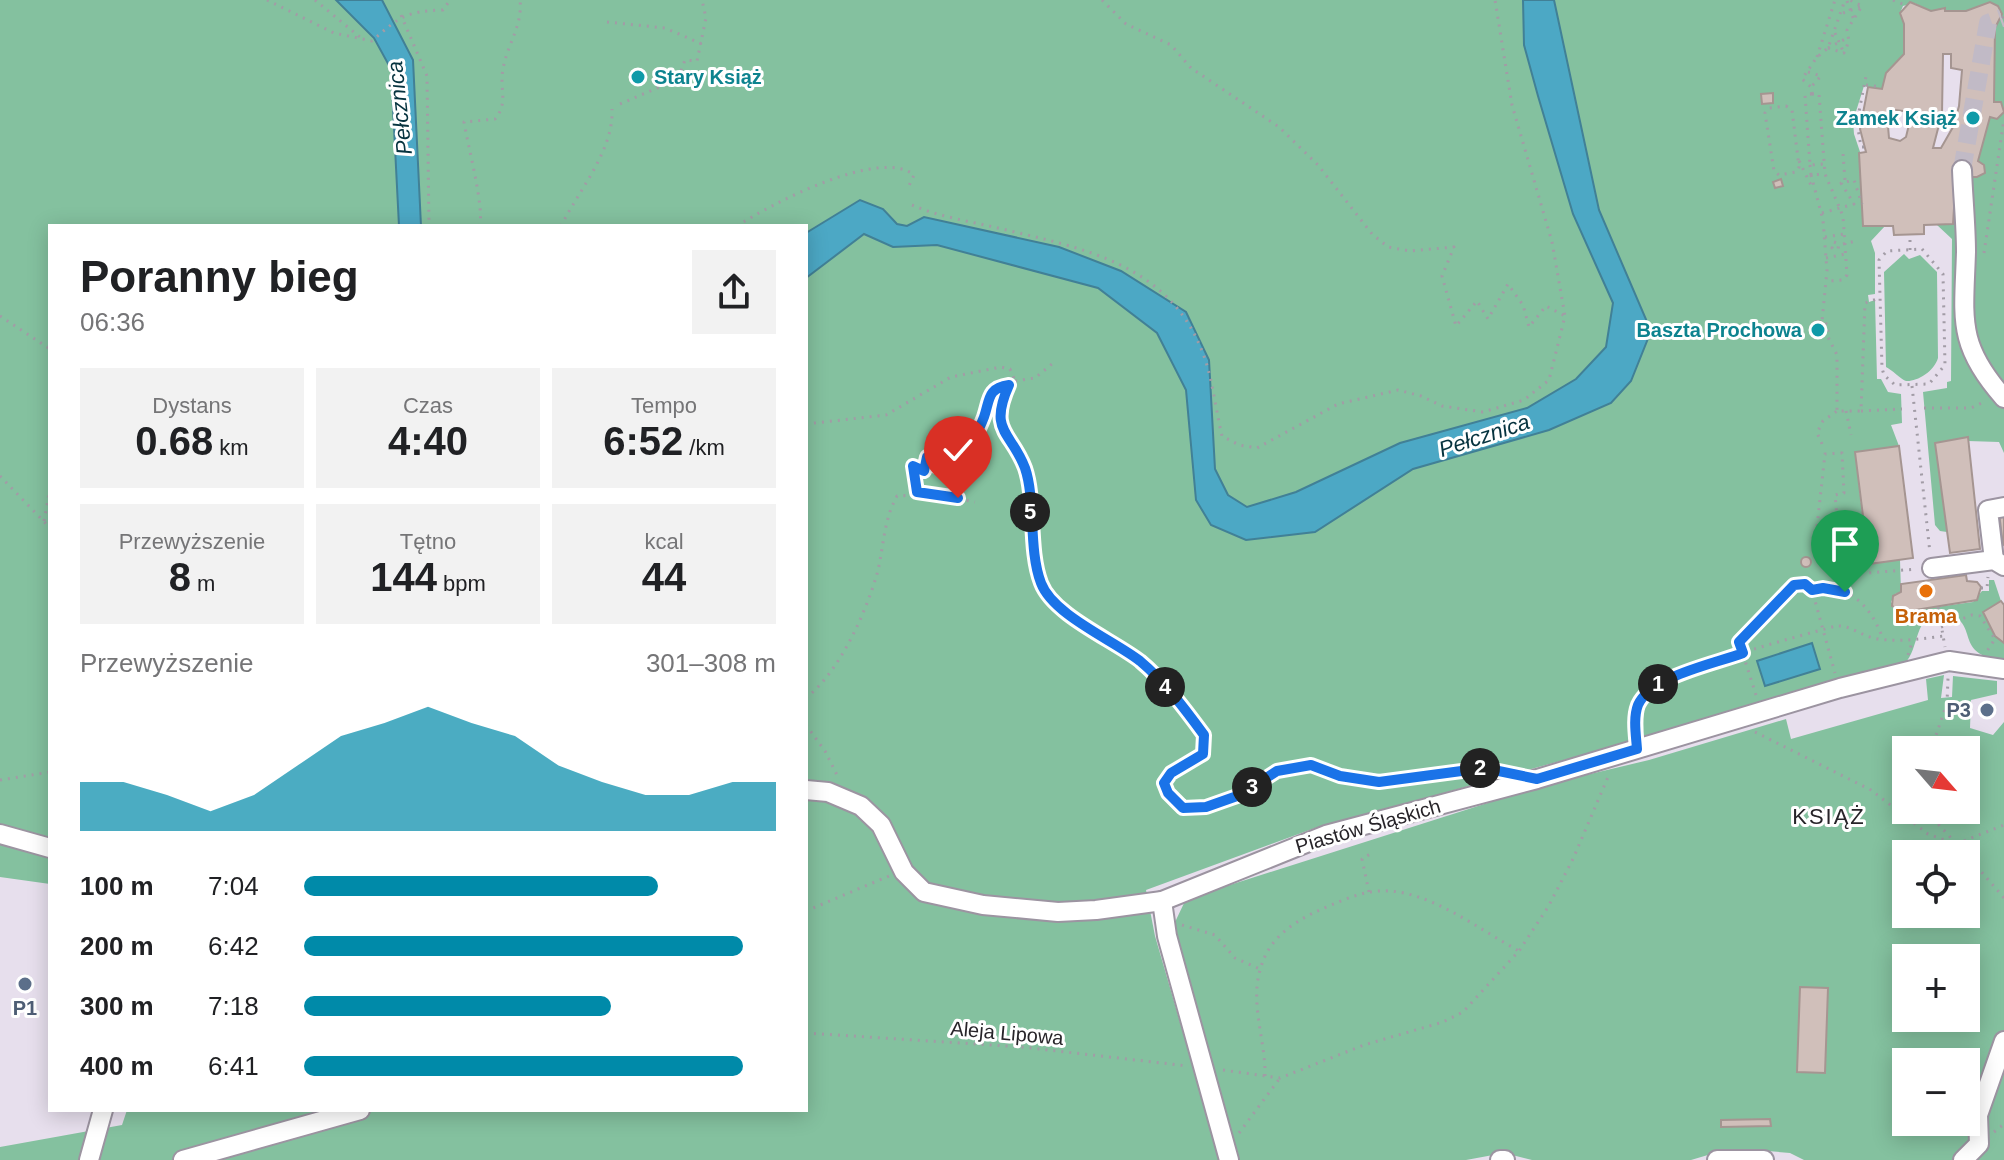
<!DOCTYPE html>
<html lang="pl">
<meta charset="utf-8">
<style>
body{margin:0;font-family:Helvetica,sans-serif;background:#f2f2f2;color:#202124;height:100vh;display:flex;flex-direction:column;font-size:30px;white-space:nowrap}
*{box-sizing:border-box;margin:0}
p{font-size:26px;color:#757577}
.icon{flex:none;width:44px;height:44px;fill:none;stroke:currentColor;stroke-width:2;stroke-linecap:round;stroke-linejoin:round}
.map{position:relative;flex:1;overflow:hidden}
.drawer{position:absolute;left:48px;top:224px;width:760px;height:888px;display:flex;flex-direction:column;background:#fff;border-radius:0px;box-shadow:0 4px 20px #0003}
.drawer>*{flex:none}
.needle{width:52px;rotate:118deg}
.controls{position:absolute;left:1892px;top:736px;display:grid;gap:16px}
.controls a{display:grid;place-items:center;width:88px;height:88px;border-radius:0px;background:#fff;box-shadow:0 4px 20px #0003;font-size:40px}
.pin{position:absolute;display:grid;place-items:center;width:68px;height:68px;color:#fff;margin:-82px -34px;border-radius:50% 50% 50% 0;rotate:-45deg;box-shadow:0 0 8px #0007}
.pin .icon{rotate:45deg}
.km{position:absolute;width:40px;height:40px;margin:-20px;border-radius:50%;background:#222;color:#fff;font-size:22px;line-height:40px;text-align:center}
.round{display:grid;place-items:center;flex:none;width:84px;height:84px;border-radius:0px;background:#f2f2f2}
.overview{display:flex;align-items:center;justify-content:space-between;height:136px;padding:0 32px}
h1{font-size:44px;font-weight:700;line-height:60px}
.metrics{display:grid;grid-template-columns:repeat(3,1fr);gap:12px;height:136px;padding:8px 32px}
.metrics div{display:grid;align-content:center;border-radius:0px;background:#f2f2f2;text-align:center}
.metrics b{font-size:40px;font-weight:700}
.metrics small{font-size:22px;font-weight:400}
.metrics p{font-size:22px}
.chart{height:224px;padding:16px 32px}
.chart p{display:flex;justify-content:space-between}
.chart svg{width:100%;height:144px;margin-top:8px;fill:#008aa9;opacity:.7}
ul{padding:0 32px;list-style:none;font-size:26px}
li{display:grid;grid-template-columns:128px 96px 1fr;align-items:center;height:60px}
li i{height:20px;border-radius:10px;background:#008aa9}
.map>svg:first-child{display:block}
.green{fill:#84c19f;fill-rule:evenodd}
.water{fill:#4ca8c5;stroke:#418096;stroke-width:2}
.building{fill:#d0bfba;stroke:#a59591;stroke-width:2;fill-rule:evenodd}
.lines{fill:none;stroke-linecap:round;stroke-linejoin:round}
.minor-tunnel{stroke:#c1bac6;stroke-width:18;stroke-dasharray:18 9;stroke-linecap:butt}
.minor-casing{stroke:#9c94a1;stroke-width:22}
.path{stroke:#a29ca6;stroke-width:3;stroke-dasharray:2 6;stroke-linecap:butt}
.minor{stroke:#fff;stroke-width:18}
.route-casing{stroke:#fff;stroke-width:16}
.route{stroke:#1a73e8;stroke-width:10}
.culture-dot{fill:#0f9aa8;stroke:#fff;stroke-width:3}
.food-dot{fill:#e8710a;stroke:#fff;stroke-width:3}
.service-dot{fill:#5c6f8a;stroke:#fff;stroke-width:3}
.labels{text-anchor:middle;stroke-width:6;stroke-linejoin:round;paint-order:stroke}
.culture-label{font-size:20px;font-weight:bold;fill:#0d838f;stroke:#fff;text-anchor:end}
.food-label{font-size:20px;font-weight:bold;fill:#c56008;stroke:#fff}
.service-label{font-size:20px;font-weight:bold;fill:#4e5e75;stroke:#fff;text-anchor:end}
.street-label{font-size:20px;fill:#272429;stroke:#fff}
.water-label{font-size:22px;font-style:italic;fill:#06333f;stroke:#fff}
.neighbourhood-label{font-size:22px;letter-spacing:2px;fill:#272429;stroke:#fff}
</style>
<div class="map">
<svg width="2004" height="1160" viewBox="0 0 2004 1160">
<rect width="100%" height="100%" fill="#e7dfed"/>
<!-- green -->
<g class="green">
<path d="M0,0H2004V453L1999,442L1968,441V437L1935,443L1947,532L1940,531L1935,525L1923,392L1947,388V382L1951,381L1952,239L1937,225L1953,224L1956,177H1977L1985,173L1984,165L1978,161L1990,117L1997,119L2004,112L2001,103L1994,102L1995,28L2002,14L1998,7L1990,2L1966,11H1945V8L1931,11L1914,3L1903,6L1900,13L1904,24V54L1886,73L1882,89L1864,86L1853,121L1854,134L1885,226L1871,241L1875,253V294L1868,295L1869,302L1875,300L1877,379H1881L1888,392L1901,394L1902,423L1891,425L1899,446L1855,452L1868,564L1900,560L1901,592L1895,594L1891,602L1899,612L1973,602L1982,591H1989V580H1994L2001,601L1983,613L2004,643V660C1951,656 1982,621 1945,614C1914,609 1920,649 1905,663L1625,747L1619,745L1315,828L1146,890L1155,936L1220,1160H0V1147L122,1125L127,1110H806V226H50V884L0,877Z"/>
<path d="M1904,254L1909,259L1920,255L1937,272L1938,358C1934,372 1916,382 1906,381C1902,380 1891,369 1886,367L1884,272Z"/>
<path d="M1944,675L1941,698L1952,697L1953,676L1997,681V694L1971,700L1970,728L1993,735L2004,722V1160H1804L1790,1153L1756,1150L1718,1152L1691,1160H1532L1504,1153L1466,1160H1238L1175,939L1176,920L1186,899L1544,785L1649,760L1786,719L1791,739L1928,700L1926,679ZM1906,750H1966V810H1906ZM1906,854H1966V914H1906ZM1906,958H1966V1018H1906ZM1906,1062H1966V1122H1906Z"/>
</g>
<!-- water -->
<g class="water">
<path d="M336,0H382L413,60L421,226H399L391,69L374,38Z"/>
<path d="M1523,0H1554L1599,210L1651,331L1631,381L1611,403L1549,430L1413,469L1315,532L1246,540L1211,525L1196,500L1186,390L1157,333L1098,288L937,245L893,247L864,234L806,278V233L860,200L883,209L897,224L907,226L924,217L1059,247L1121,271L1186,312L1209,360L1215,469L1228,495L1247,507L1296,492L1400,443L1527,408L1576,379L1606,347L1613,303L1573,214L1538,96L1524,45Z"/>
<path d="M1812,643L1820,669L1765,686L1757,661Z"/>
</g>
<!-- building -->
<g class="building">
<path d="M1910,2L1931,11L1945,8V11H1966L1990,2L1998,6L2002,14L1995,28L1994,102H2001L2004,112L1997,119L1990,117L1978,161L1984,165L1985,173L1977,177H1956L1953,224L1924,225V234L1894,235L1893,226H1863L1859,153L1866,152L1860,129L1868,87L1882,89L1886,73L1904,54V24L1900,13ZM1943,54H1951V68L1962,70L1959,106L1953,127L1941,148H1933L1942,113ZM1895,110L1912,112L1906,137L1900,141L1889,138L1888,126L1893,125Z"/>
<path d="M1773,93V103L1762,104L1761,94Z"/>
<path d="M1781,179L1783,186L1775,188L1773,182Z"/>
<circle cx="1818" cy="329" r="8"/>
<path d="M1968,437L1980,549L1950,553L1935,443Z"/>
<path d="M1899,446L1913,558L1869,564L1855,452Z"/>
<path d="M2004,512V544L2003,545L1999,513Z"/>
<circle cx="1806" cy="562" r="5"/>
<path d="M1966,575L1967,581L1977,582L1981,587L1977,600L1903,612L1892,606L1893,596L1901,592V584Z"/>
<path d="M2001,601L2004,605V643L1995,636L1983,612Z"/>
<path d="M1800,987L1828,988L1825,1073L1797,1072Z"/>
<path d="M1770,1119L1771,1126L1721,1127V1120Z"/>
</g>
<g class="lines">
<!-- minor-tunnel -->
<path class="minor-tunnel" d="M1962,170L1988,23L2002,18"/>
<defs>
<g id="minor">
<path d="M1962,170C1963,197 1966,225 1966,252C1964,318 1956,344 2004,398"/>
<path d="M1994,560L1988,510L2004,507"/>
<path d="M1932,568L1994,560L2004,566"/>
<path d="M806,790L828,792L861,806L881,825L904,872L924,892L983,905L1058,912L1096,910L1162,901L1326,835L1537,779L1840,688L1949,661L2004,669"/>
<path d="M0,834L50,848"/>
<path d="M1162,901L1167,936L1229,1160"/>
<path d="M89,1160L103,1110"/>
<path d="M183,1160L360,1110"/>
<path d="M1500,1160H1505"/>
<path d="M1717,1160H1764"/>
<path d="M1963,1160L1979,1144L1978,1115L2004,1041"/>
</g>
</defs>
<!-- minor casing -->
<use href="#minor" class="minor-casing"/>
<!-- path -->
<g class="path">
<path d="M267,0L334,33L372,41C399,17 406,11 443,10L450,0"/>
<path d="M315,0L361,38"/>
<path d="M1102,0L1126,24L1171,45L1191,68L1279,127L1318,165L1372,234L1388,247L1410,251L1454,247L1442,276L1456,326L1477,301L1488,319L1508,284L1523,305L1529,327L1546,306L1565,316"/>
<path d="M1893,0L1905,5"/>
<path d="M1847,1L1854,20"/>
<path d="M1843,13L1862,6"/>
<path d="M401,15L427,76L429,226"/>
<path d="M2002,18L2004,16"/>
<path d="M607,22L665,28L702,44"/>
<path d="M1835,33L1843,51"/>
<path d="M1828,48L1844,53L1849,41L1847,30L1862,6L1850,0"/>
<path d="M1828,48L1849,37"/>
<path d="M1817,57L1835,0"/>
<path d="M1808,72L1821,76L1811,87"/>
<path d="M1866,85L1881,87"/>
<path d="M1812,94H1819L1825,174L1843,216L1847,275L1843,280L1828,281"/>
<path d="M1812,94L1811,87L1802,79L1817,57L1828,48L1845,0"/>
<path d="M1812,94L1805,95L1810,165L1823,164"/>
<path d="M620,104L678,79L685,60L697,61L706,18L702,0"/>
<path d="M1786,106L1792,110L1799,167L1796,172L1779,175L1774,171L1765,113L1769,108Z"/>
<path d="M1864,147H1861L1857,122L1866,76"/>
<path d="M1843,154L1845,180"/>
<path d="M1799,161L1812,187"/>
<path d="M1810,165L1811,175L1825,174"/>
<path d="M1811,175L1823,220L1827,271L1822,321L1828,325V337L1837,355V411H1861L1865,303L1880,298"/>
<path d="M912,205C937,216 967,221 994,227C1080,248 1172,262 1205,359C1213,383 1216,411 1222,436L1239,445L1257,448L1338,404L1398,390L1421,396L1442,406L1483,412L1524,400L1549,380L1565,316L1552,242L1512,105L1495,0"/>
<path d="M1822,213L1854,204L1841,183L1854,180L1862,204"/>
<path d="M479,226C486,214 467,142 464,122L495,119C509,102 499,89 503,69C507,45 523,25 520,0"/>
<path d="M561,226C579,190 614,150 612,109"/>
<path d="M737,226C771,204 880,147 914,175L907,190"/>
<path d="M1825,237L1844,234"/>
<path d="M1834,242L1839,244L1838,249L1832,248Z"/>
<path d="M1843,244L1856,241"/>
<path d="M1922,249L1943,274L1945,365L1929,384L1895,385L1884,375L1882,368L1879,260L1887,251Z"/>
<path d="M1910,250V234"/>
<path d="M1984,253L2004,119"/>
<path d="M1826,258L1845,254"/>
<path d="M0,316L50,349"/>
<path d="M1015,381L1035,378L1052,364"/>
<path d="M1912,386L1930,553"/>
<path d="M1924,408H1971L1986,401"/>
<path d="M1846,411L1851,435"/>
<path d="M1861,411L1902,409"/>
<path d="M806,424L886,415L951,377L1001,367L1010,369L1015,381L1009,385L1000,403L1002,432L1025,468L1041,584L1057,606L1140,661L1204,735L1203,754L1171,773L1164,783L1168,793L1183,808L1206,807L1240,795L1277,771L1311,765L1340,776L1379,782L1484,768L1498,771"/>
<path d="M1822,444L1817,433L1823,421L1837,411"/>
<path d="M0,476L50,528"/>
<path d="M917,492L913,466L924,471L927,457L936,466L939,464L941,447L953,460L957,442L962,453L972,459L975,454C973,436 978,433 983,417C990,400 987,388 1009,385"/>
<path d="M44,521L50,489"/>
<path d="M1830,557L1838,528L1835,495L1844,493L1842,453L1825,454L1814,553L1867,573L1917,569"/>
<path d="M1981,588H1987L1988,577"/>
<path d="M1812,590C1849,581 1872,608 1883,639"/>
<path d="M1938,607L1945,647"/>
<path d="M1941,627L1972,615L1980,616L1995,639L1987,651"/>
<path d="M1908,655L1913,640"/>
<path d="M1756,695L1739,642L1794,585L1805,584L1812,590L1835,673"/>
<path d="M806,698C839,672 865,615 877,574C884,547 883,521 897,496L935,494L975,502"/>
<path d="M806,725L825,751L839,779"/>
<path d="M1755,732L1871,790L1928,834L1956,844L2004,825"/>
<path d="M1636,734C1636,724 1634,712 1639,703C1657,672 1796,637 1836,626C1852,625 1862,637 1878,639C1900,642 1921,639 1943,636"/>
<path d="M1931,750L1947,703L1948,678"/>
<path d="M0,780L50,772"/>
<path d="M1931,810L1939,825L1966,854"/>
<path d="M1966,854L2004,898"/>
<path d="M1369,892L1362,859L1370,854"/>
<path d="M806,911L889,876"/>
<path d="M1182,925L1215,935L1235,958L1260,969"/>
<path d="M806,1033L1022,1047L1188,1066"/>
<path d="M1223,1070L1280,1078L1364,1045L1443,1022L1463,1012L1519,951L1548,907L1573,859L1608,777"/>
<path d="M1265,1076C1266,1041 1249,1003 1261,967C1269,939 1291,924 1315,912C1334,904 1358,892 1379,891C1427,888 1478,929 1519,951"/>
<path d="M1994,1132L2004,1124"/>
<path d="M1239,1133L1280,1078"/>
</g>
<!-- minor -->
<use href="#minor" class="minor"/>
</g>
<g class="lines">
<defs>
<path id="route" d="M958,498L917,492L913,466L924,471L927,457L936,466L939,464L941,447L953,460L957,442L962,453L972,459L975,454C973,436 978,433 984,417C990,400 987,388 1009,385C988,432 1011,431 1025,468C1036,500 1028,549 1041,583C1053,615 1113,640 1140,661C1164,681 1185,709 1204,735L1203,754L1171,773L1164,783L1168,793L1183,808L1206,807L1240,795L1277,771L1311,765L1340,776L1379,782L1484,768L1537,779L1637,749C1636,735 1633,718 1638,705C1651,676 1714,664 1743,653L1739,642L1794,585L1805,584L1812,590L1823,588L1845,592"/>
</defs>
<!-- route casing -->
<use href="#route" class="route-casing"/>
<!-- route -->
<use href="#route" class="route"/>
</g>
<!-- markers -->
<g class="culture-dot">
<circle cx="638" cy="77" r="8"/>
<circle cx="1973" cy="118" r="8"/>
<circle cx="1818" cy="330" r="8"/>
</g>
<circle class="food-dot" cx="1926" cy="591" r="8"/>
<g class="service-dot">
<circle cx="1987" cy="710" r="8"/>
<circle cx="25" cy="984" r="8"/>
</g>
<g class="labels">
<!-- culture labels -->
<g class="culture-label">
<text x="654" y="84" text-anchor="start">Stary Książ</text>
<text x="1957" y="125">Zamek Książ</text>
<text x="1802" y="337">Baszta Prochowa</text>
</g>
<!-- food labels -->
<g class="food-label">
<text x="1926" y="623">Brama</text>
</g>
<!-- service labels -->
<g class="service-label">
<text x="1971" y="717">P3</text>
<text x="25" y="1015" text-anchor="middle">P1</text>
</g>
<!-- street labels -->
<g class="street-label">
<text transform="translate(1368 826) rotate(-16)" y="7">Piastów Śląskich</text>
<text transform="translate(1007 1033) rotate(5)" y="7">Aleja Lipowa</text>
</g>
<!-- water labels -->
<g class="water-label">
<text transform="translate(399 108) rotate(-96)" y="8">Pełcznica</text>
<text transform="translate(1484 435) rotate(-18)" y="8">Pełcznica</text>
</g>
<!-- neighbourhood labels -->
<g class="neighbourhood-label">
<text x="1829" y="824">KSIĄŻ</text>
</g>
</g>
</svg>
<div class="controls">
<a><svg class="needle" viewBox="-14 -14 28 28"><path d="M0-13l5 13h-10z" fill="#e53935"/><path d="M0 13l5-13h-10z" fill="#757577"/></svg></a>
<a><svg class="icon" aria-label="locate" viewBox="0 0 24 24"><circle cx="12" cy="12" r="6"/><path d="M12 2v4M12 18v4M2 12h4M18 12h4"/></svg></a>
<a>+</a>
<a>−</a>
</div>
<div class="pin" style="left:1845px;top:592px;background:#1e9e55"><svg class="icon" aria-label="arrive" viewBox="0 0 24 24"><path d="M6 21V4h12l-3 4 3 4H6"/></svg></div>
<div class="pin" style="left:958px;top:498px;background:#d93025"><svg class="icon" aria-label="check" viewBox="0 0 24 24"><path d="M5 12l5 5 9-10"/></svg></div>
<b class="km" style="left:1658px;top:684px">1</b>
<b class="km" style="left:1480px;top:768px">2</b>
<b class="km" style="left:1252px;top:787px">3</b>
<b class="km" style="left:1165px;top:687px">4</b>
<b class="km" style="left:1030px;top:512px">5</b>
<section class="drawer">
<div class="overview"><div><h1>Poranny bieg</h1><p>06:36</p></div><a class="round"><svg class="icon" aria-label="share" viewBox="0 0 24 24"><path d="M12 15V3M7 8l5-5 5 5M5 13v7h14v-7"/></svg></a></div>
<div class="metrics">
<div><p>Dystans</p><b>0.68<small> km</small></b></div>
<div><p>Czas</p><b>4:40</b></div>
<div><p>Tempo</p><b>6:52<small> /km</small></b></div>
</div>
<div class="metrics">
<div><p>Przewyższenie</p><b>8<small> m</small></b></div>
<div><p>Tętno</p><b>144<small> bpm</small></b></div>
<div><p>kcal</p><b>44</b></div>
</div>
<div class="chart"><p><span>Przewyższenie</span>301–308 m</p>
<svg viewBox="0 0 160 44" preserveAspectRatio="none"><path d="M0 44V29L10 29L20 33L30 38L40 33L50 24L60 15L70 11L80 6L90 11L100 15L110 24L120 29L130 33L140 33L150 29L160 29V44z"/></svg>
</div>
<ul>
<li><b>100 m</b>7:04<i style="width:75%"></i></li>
<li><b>200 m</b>6:42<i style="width:93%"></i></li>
<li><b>300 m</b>7:18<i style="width:65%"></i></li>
<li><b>400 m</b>6:41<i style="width:93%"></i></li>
</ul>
</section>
</div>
